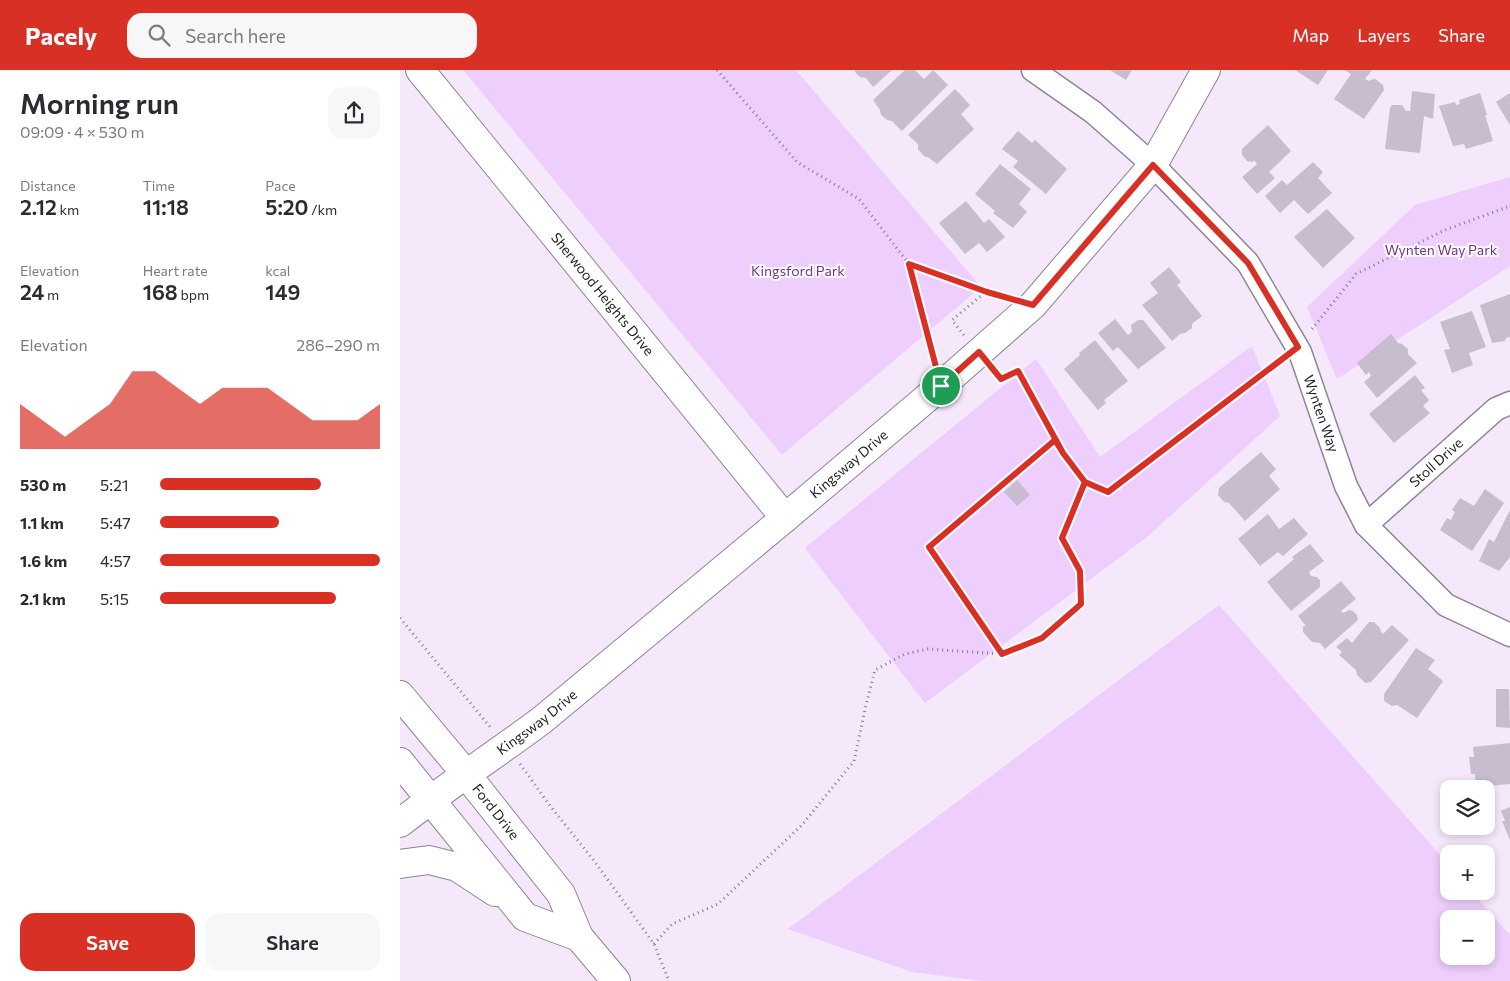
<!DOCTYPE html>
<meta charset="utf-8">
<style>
body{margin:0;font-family:Commissioner,sans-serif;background:#f7f7f7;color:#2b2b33;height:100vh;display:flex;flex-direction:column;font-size:19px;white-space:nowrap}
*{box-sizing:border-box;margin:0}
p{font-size:16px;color:#7c7c81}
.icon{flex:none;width:28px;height:28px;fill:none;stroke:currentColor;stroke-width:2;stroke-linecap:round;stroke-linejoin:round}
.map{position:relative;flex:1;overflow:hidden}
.sheet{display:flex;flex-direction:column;background:#fff;width:400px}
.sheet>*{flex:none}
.fabs{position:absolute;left:1040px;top:710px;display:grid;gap:10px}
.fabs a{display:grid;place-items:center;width:55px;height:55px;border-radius:10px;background:#fff;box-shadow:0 2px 8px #0003;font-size:25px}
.pin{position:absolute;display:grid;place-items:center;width:42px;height:42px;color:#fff;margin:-21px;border:2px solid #fff;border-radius:50%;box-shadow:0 1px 5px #0007}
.round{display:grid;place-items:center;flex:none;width:52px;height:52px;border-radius:15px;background:#f7f7f7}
.overview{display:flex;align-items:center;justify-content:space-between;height:85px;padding:0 20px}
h1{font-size:28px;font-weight:600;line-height:38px}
.figures{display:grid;grid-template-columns:repeat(3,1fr);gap:8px;height:85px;padding:5px 20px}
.figures div{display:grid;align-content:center}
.figures b{font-size:21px;font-weight:600}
.figures small{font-size:14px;font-weight:400}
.figures p{font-size:14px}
.chart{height:140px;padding:10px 20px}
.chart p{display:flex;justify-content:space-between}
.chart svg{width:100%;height:90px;margin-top:5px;fill:#d93025;opacity:.7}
.action{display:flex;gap:10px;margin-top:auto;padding:10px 20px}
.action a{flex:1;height:58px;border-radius:15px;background:#d93025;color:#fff;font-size:20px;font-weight:600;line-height:58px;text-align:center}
.action a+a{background:#f7f7f7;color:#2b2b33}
ul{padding:0 20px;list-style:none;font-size:16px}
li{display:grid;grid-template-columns:80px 60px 1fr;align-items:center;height:38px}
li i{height:12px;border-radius:6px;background:#d93025}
header{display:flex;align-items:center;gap:30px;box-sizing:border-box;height:70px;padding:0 25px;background:#d93025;color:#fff}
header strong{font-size:24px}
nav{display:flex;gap:28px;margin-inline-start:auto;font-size:18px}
.search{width:350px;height:45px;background:#f7f7f7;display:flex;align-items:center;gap:12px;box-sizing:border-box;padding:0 18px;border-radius:15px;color:#7c7c81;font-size:19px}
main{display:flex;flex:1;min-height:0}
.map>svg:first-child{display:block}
.green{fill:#edcefc;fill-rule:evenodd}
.building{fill:#c8bccf}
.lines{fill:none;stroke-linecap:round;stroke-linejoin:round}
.street-casing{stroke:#8f8495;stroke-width:25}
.secondary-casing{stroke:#8f8495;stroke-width:30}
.path{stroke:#857d89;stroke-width:3;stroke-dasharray:1 4;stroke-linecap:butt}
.street{stroke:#fff;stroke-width:22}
.secondary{stroke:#fff;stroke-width:28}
.route-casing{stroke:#fff;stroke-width:10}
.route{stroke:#d93025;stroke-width:6}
.labels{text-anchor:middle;stroke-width:4;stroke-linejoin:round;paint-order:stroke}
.park-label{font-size:14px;fill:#753291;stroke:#fff}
.street-label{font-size:14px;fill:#27232a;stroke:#fff}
</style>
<header>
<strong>Pacely</strong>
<div class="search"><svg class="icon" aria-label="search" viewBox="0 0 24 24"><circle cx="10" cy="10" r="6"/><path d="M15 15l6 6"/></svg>Search here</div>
<nav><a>Map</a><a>Layers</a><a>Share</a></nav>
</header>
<main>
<section class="sheet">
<div class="overview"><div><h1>Morning run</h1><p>09:09 · 4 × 530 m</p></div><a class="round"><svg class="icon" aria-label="share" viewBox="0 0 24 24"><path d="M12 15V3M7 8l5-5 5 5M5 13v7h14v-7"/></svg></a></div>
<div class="figures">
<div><p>Distance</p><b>2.12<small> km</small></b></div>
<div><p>Time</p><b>11:18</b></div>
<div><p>Pace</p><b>5:20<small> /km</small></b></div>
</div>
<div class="figures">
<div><p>Elevation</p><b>24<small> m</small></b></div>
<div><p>Heart rate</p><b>168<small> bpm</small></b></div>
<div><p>kcal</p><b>149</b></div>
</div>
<div class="chart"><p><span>Elevation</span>286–290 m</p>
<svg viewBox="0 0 160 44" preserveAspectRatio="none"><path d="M0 44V22L10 30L20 38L30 30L40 22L50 6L60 6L70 14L80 22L90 14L100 14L110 14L120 22L130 30L140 30L150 30L160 22V44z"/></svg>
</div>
<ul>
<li><b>530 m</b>5:21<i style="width:73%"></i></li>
<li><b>1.1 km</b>5:47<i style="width:54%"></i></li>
<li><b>1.6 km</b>4:57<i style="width:100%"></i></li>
<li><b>2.1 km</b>5:15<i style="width:80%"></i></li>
</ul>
<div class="action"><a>Save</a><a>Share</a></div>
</section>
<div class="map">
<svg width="1110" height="911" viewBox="0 0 1110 911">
<rect width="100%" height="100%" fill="#f5e8fb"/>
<!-- green -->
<g class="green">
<path d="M63,0H396L581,217L382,385Z"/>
<path d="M1110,107V196L937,309L907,237L1015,135Z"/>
<path d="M852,276L880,346L747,467L525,633L405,478L636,289L700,387Z"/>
<path d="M819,535L1049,795V821H1071L1110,865V911H582L512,902L388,859ZM1049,849H1086V886H1049Z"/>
</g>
<!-- building -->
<g class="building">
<path d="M455,0H492L473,17L466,8L460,7L455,2Z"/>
<path d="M505,0H515L524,9L533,0L548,15L502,61L492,51L487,50L481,45L480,40L473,30Z"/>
<path d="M710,0H732L726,10Z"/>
<path d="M895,0H928L918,15Z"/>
<path d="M944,0H972L965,9L969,11L970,10L975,9L983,15L984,20L964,49L934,29L951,4Z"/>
<path d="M555,19L570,35L561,44L574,59L537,94L528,87H525L518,79V74L508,65Z"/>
<path d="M1012,21L1035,24L1033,49L1024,46L1020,83L985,79L990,38L992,35H1002L1006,41H1010Z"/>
<path d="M1080,23L1087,45H1085L1093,71L1066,79L1064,74L1053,76L1039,36L1055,32L1056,35L1060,34L1059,30Z"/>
<path d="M1110,23V55L1096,32Z"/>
<path d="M868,55L891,81L869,102L875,108L857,124L842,107L857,94L854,90L853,92L847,91L842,85V79Z"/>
<path d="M618,61L632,73L635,70L667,99L646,124L613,97L618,91L602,79Z"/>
<path d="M913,92L923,102L918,108L932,123L908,144L894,130L880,143L865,126L882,110L887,115Z"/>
<path d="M600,94L631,119L619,134L627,142L613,158L593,143L595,141L575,124Z"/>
<path d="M566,131L584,153L589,149L605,167L587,182L579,173L565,184L539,153Z"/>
<path d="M927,139L955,168L923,198L894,167Z"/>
<path d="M769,197L781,212L777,215L802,246L792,254V258L785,263L780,264L772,271L742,235L758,223L750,213Z"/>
<path d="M1110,224V267L1106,268L1105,271L1092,273L1080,235Z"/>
<path d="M1072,241L1086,277L1069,283L1073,295L1052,303L1044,280L1050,279L1040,252Z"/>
<path d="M715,249L728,265L732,262L731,255L738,250H743L766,278L738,299L718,277L713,281L698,263Z"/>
<path d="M991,264L998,273L1002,274L1008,279V284L1017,293L977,328L964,312L971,306L969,302L966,305L957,293Z"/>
<path d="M695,270L728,311L704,330L706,333L698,340L664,299L680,285L679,283Z"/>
<path d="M1015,305L1025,318L1021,320L1029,330L1023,336L1030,343L994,373L969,344Z"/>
<path d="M861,382L876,399L869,406L880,419L845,451L829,433L824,432L818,425L819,418Z"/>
<path d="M617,410L630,425L617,436L604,422Z"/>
<path d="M1085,419L1104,433L1072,481L1040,460L1047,448L1051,450L1055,442L1052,440L1060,428L1074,436Z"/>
<path d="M1110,440V487L1099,501L1079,491L1089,469L1094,472Z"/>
<path d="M868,444L879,459L894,448L908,464L883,486L878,482L860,496L838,469Z"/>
<path d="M910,474L924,491L909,502L911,506L917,507L920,510V517L891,541L867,512L894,489L892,487Z"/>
<path d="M941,511L956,529L941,541L943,543L949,540L953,541L957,545L958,550L925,579L920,573L912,572L903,562V556H906L898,546Z"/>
<path d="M969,552H974L980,558L981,562L983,564L992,555L1009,570L971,612L965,613L957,605L956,600L939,585L942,582L936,577L947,568L952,573Z"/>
<path d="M1016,578L1035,590L1028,599L1043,611L1017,648L997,635L992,636L984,631V624Z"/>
<path d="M1096,619H1109L1110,658L1096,657Z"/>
<path d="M1110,673V714L1076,717L1075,704H1071L1069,687H1074L1073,677Z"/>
<path d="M1110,737V770L1102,751H1105L1101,741Z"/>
</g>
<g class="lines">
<defs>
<g id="street">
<path id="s1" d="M633,0L693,42L753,95L848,193L900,282L946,416L966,455L1046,535L1110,565"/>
<path id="s2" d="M966,455L1096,339L1110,333"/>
</g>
<g id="secondary">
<path id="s3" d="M20,0L385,448"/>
<path id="s4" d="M0,625L66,704L161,824L179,867L216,911"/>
<path d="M0,692L125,847L179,867"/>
<path id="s5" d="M0,753C46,717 95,685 142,650L385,448L541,316L633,235L753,95L806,0"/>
<path d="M0,794L29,790L57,797L95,822"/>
</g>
</defs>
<!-- street casing -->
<use href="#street" class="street-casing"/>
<!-- secondary casing -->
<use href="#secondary" class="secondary-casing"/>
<!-- path -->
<g class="path">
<path d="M317,0L397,92L459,129L509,194"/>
<path d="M912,259L956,204L1045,160L1110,136"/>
<path d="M564,265L552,250L587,221"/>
<path d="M534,291L509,194L605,227"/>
<path d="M593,300L601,309L618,301L663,383L685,412L708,422L880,291"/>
<path d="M0,548L91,658"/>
<path d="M601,583L529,477L655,370"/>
<path d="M120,694L151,737L195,792L254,874L269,911"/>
<path d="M254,874L272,854L318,834L402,755L454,691L466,635L475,600L505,584L528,579L601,584L642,568L681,535L680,501L662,468L685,412"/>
</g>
<!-- street -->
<use href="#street" class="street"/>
<!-- secondary -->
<use href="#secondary" class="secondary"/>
</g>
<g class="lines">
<defs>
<path id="route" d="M541,316L579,282L601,309L618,301L663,383L685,412L662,468L680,501L681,534L642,568L602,584L529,477L655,370L663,383L685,412L708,422L898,277L848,193L753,95L633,235L587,222L509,194L541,316"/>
</defs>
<!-- route casing -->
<use href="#route" class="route-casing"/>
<!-- route -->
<use href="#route" class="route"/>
</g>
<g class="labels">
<!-- park labels -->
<g class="park-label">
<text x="1041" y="185">Wynten Way Park</text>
<text x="398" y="206">Kingsford Park</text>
</g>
<!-- street labels -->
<g class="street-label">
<text dy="5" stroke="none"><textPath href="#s3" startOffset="289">Sherwood Heights Drive</textPath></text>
<text dy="5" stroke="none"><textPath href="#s1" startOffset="458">Wynten Way</textPath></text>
<text dy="5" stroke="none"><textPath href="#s2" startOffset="94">Stoll Drive</textPath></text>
<text dy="5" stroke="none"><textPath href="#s5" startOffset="575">Kingsway Drive</textPath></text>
<text dy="5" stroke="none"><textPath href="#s5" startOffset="170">Kingsway Drive</textPath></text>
<text dy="5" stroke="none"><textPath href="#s4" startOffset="151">Ford Drive</textPath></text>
</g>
</g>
</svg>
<div class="fabs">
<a><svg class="icon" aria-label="layers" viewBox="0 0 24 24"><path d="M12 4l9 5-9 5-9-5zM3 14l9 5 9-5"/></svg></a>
<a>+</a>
<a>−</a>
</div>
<div class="pin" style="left:541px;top:316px;background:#1e9e55"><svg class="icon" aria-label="arrive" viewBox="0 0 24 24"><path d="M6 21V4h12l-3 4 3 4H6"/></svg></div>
</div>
</main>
